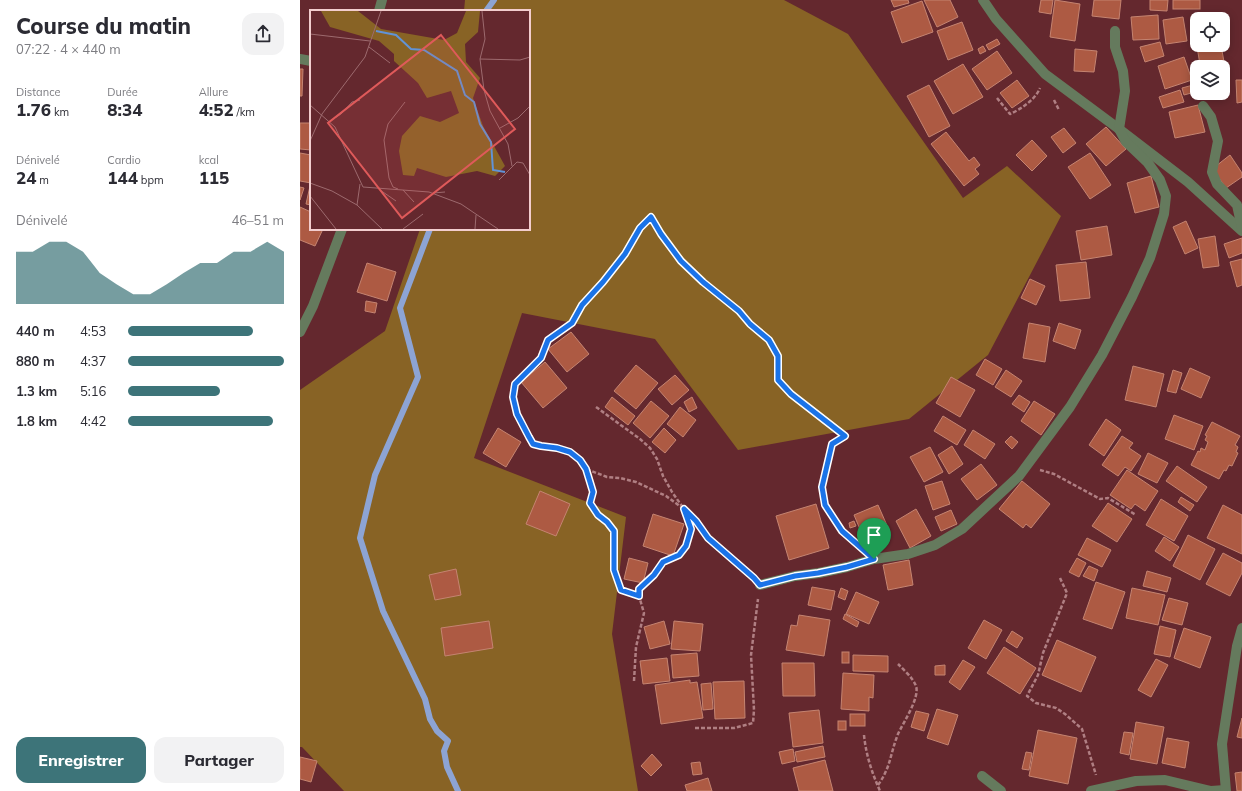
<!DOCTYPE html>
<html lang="fr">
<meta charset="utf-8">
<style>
body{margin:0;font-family:Mulish,sans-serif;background:#f2f2f3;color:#2b2b33;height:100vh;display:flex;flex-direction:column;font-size:15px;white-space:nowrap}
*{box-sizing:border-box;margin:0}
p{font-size:13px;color:#7c7c81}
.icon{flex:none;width:22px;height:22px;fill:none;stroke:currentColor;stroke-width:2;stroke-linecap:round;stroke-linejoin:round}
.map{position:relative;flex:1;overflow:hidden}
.sheet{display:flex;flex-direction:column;background:#fff;width:300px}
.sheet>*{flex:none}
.controls{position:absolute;left:890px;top:12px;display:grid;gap:8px}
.controls a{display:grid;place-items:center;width:40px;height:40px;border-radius:8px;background:#fff;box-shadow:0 2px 10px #0003;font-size:20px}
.pin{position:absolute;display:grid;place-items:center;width:34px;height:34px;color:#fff;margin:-41px -17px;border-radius:50% 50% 50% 0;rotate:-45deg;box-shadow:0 0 4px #0007}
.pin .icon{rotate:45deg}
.round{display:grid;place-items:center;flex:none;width:42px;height:42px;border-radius:12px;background:#f2f2f3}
.headline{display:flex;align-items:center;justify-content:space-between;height:68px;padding:0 16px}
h1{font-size:22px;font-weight:800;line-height:30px}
.figures{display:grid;grid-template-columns:repeat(3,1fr);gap:6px;height:68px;padding:4px 16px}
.figures div{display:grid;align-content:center}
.figures b{font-size:17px;font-weight:800}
.figures small{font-size:11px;font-weight:400}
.figures p{font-size:11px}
.chart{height:112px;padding:8px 16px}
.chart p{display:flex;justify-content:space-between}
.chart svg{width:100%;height:72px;margin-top:4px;fill:#3d7479;opacity:.7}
.action{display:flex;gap:8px;margin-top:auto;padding:8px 16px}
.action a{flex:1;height:46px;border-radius:12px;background:#3d7479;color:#fff;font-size:16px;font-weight:800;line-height:46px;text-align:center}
.action a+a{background:#f2f2f3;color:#2b2b33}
ul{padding:0 16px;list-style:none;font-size:13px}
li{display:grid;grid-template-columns:64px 48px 1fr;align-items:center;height:30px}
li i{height:10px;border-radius:5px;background:#3d7479}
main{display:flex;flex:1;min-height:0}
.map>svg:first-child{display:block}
.forest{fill:#886325}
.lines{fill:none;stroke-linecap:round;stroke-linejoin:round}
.stream{stroke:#8da4d4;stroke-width:6}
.building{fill:#ad5a43;stroke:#c58471}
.path{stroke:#b07f83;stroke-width:2.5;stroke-dasharray:4 2;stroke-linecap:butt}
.minor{stroke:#657a5d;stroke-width:10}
.route-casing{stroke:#fff;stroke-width:8}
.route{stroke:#1a73e8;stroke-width:5}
.inset-river{fill:none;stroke:#6193d6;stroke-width:2}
.inset-road{fill:none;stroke:#9d6a6e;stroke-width:1}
.view{fill:#df5a5a;fill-opacity:0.15;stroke:#df5a5a;stroke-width:2}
.inset-edge{fill:none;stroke:#f3cdce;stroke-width:2}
</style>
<main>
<section class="sheet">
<div class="headline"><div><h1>Course du matin</h1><p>07:22 · 4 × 440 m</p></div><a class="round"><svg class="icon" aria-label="share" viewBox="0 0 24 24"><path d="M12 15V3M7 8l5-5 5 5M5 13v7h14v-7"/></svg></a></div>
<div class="figures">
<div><p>Distance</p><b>1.76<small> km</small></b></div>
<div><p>Durée</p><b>8:34</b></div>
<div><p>Allure</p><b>4:52<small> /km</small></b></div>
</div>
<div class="figures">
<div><p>Dénivelé</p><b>24<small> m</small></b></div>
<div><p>Cardio</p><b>144<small> bpm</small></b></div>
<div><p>kcal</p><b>115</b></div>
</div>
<div class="chart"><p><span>Dénivelé</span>46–51 m</p>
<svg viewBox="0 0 160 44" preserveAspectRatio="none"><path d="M0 44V12L10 12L20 6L30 6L40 12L50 25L60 32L70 38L80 38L90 32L100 25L110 19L120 19L130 12L140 12L150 6L160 12V44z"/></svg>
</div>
<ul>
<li><b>440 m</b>4:53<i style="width:80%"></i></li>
<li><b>880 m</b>4:37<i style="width:100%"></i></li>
<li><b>1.3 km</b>5:16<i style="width:59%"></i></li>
<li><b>1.8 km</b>4:42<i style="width:93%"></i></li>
</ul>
<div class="action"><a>Enregistrer</a><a>Partager</a></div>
</section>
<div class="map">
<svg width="942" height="791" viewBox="0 0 942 791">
<rect width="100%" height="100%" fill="#64282e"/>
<!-- forest -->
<path class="forest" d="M165,0H484L548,34L663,198L707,166L761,216L688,355L609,419L438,450L355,339L222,313L174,458L326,517L312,634L338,791H44L2,747H0V390L85,331L120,229H229V11H164Z"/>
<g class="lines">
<!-- stream -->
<g class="stream">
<path d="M186,11L194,0"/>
<path d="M130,229L100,308L118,377L75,475L60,538L83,611L125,699L130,719L137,731L148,741L144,751L147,767L158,791"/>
</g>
</g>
<!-- building -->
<g class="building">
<path d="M591,0H608L609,3L594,7Z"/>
<path d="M624,0H650L658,17L637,27Z"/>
<path d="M741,0H753L751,14L739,12Z"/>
<path d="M755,0L780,4L775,41L750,37Z"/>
<path d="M794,0H821L819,19L792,16Z"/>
<path d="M850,0H868L867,11L850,10Z"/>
<rect x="873" y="0" width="27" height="9"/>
<path d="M622,1L633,32L602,43L591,12Z"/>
<path d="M913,13L914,19H897V37H895L892,15Z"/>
<path d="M858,15L859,39L833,40L831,17Z"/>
<path d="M883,17L887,41L866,44L863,20Z"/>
<path d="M662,22L673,50L648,60L637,31Z"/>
<path d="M697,39L700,44L689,50L686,45Z"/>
<path d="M897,39V45H921L924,62L900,65L896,40Z"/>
<path d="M860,42L864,56L845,62L840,47Z"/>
<path d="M683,46L686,51L680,54L678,49Z"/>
<path d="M775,49L797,51L794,72L774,71Z"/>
<path d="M697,51L712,73L687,90L672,69Z"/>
<path d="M884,57L892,80L865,89L858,66Z"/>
<path d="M663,64L683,97L653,114L634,81Z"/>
<path d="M0,69H3L2,96H0Z"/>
<path d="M717,80L729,96L712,108L700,93Z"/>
<path d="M936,80H942V102L937,103Z"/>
<path d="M629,85L650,126L629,137L607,96Z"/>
<path d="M893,85L895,92L884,95L882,88Z"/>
<path d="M880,90L884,102L863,108L859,97Z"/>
<path d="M898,105L905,132L875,138L869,112Z"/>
<path d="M0,123H11V150L0,149Z"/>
<path d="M806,127L826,149L806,166L786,144Z"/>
<path d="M764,128L776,143L763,153L751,137Z"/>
<path d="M646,132L669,161L674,157L680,165L675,169L679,174L664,186L631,144Z"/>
<path d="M732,140L747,156L732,171L716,155Z"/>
<path d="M0,153L11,155V183L0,181Z"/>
<path d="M790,153L811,185L790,199L768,167Z"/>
<path d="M930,155L942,173V177L926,188L916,174V166Z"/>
<path d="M851,176L859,207L835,213L827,183Z"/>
<path d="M10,186H11V205L6,204Z"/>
<path d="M0,187L4,188L0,200Z"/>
<path d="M0,207L11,212V229H23L15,246L0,240Z"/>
<path d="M886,221L898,248L885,254L873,227Z"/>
<path d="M807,226L812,255L781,260L776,231Z"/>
<path d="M915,236L919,266L903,268L898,239Z"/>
<path d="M942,238V253L929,258L924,244Z"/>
<path d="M942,259V285L937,287L930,262Z"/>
<path d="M786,262L790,298L760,301L756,265Z"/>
<path d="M67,263L96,272L87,301L57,292Z"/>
<path d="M730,279L745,286L736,305L721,298Z"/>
<path d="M66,301L77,303L75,313L65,311Z"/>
<path d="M729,323L750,327L745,362L723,358Z"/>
<path d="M759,323L781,330L775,349L753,341Z"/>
<path d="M271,332L289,354L267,372L248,349Z"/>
<path d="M685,359L702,369L693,385L676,375Z"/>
<path d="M245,362L267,388L243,408L221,382Z"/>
<path d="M336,365L358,383L336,409L314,391Z"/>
<path d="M833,366L864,374L856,407L825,400Z"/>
<path d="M890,368L910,377L901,398L881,389Z"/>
<path d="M706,370L722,381L711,397L695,387Z"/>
<path d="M873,370L882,373L876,393L867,391Z"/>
<path d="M375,375L389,390L372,405L358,389Z"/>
<path d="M651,377L675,390L660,417L636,403Z"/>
<path d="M719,395L730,402L724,412L712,404Z"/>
<path d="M312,397L335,416L328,425L305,407Z"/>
<path d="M392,397L397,408L389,412L384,402Z"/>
<path d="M351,401L369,416L350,438L333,423Z"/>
<path d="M734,401L755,414L741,435L721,421Z"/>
<path d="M380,407L396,420L383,437L367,424Z"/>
<path d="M874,415L903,426L894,450L865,439Z"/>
<path d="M643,416L666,430L657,445L634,431Z"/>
<path d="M806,419L821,430L804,456L789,445Z"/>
<path d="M912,422L940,436L935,445L938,447L936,452L938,453L932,466L929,465L926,471L924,470L919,479L891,465L898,451L900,452L901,448L905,450L908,442L905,440L907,436L905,435Z"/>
<path d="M198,428L221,442L206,467L183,453Z"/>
<path d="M364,428L376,440L365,453L352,442Z"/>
<path d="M673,430L695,444L685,459L664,445Z"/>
<path d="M711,436L718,442L712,449L705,442Z"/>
<path d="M822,436L833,443L829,448L841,456L831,471L825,467L818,476L802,465Z"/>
<path d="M652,446L663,464L649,474L638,455Z"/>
<path d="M630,447L643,472L624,482L610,457Z"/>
<path d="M848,453L868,463L857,483L838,474Z"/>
<path d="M681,464L697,485L677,500L661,479Z"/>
<path d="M877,466L907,487L897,502L866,481Z"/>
<path d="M827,470L858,491L845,511L835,504L831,509L810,495Z"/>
<path d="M642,481L650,504L633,510L625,486Z"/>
<path d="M722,481L750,504L731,528L726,524L723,528L699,509Z"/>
<path d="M240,491L270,504L256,536L226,524Z"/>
<path d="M881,497L894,505L890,511L878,502Z"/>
<path d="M861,499L888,516L874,541L846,525Z"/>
<path d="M808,503L832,519L817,542L792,526Z"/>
<path d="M516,504L529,548L489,560L476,516Z"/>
<path d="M578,505L589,530L565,541L554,515Z"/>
<path d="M923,505L942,515V554L907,538Z"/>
<path d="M616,509L631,536L610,548L596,521Z"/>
<path d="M651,510L657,524L641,531L635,517Z"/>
<path d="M353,514L384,524L373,556L343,546Z"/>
<path d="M554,521L556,526L550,528L549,523Z"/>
<path d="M888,535L915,549L900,580L873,566Z"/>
<path d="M864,537L879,547L870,561L855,551Z"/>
<path d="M787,538L811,550L802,567L778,555Z"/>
<path d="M923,553L942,563V573L930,596L906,584Z"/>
<path d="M329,558L348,563L343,583L324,579Z"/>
<path d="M777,558L786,563L779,577L769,572Z"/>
<path d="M609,560L613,585L588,590L583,565Z"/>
<path d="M789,566L798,570L794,581L783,576Z"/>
<path d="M156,569L161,595L135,600L129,575Z"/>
<path d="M847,571L871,578L867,592L843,586Z"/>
<path d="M796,582L825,592L812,629L783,619Z"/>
<path d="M512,587L535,591L531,610L508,605Z"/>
<path d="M541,588L548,591L545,600L538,597Z"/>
<path d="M832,588L865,595L858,625L826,618Z"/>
<path d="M556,592L579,602L569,624L546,614Z"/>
<path d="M869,598L888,603L882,625L862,620Z"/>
<path d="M545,614L559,622L557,627L543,619Z"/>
<path d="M499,615L530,620L524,656L486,650L491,625L497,626Z"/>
<path d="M684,620L702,630L686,659L668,648Z"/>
<path d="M189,621L193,648L145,656L141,628Z"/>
<path d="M364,621L370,644L350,649L344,627Z"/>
<path d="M374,621L403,624L400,651L371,649Z"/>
<path d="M860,626L876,630L870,657L854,654Z"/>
<path d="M884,628L911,637L900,668L874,658Z"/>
<path d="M712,631L723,638L717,648L706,641Z"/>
<path d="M757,640L796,657L781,692L742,675Z"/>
<path d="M704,647L736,668L720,694L687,673Z"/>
<rect x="542" y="652" width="7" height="11"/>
<path d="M397,653L399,676L373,678L371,655Z"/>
<path d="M553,655L588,656V672L553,671Z"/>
<path d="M367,658L370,681L343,684L340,661Z"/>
<path d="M856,659L868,665L851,697L838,690Z"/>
<path d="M663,660L675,667L660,690L649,682Z"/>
<path d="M482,663H514L515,696H483Z"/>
<path d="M645,665V675H635V666Z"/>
<path d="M543,673L574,675L573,698L569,697V711L541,709Z"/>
<path d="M390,680V683L397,682L403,718L361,724L355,685Z"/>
<path d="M444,681L445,718L415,719L413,682Z"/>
<path d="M411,683L413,709L403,710L401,684Z"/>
<path d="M637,709L658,715L648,745L627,738Z"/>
<path d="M519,710L523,743L493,747L489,713Z"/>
<path d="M616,711L629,714L624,731L611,727Z"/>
<rect x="550" y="714" width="15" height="12"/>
<path d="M942,718V738L937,737Z"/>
<rect x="538" y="721" width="8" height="9"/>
<path d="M836,722L864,727L857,764L830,759Z"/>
<path d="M738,730L777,738L768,784L729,776Z"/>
<path d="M824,732L833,733L829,755L820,753Z"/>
<path d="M867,738L889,742L885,768L862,763Z"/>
<path d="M523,746L525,757L497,762L495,752Z"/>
<path d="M493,749L495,761L482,764L479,752Z"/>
<path d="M726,752L732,753L729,770L722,769Z"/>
<path d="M352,754L362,765L351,776L341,766Z"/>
<path d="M0,757L17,761L11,782L0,779Z"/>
<path d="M525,760L533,791H499L493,768Z"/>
<path d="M400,762L402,774L393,775L391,763Z"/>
<path d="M942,772V791H937L935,773Z"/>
<path d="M408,778L412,791H387L385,785Z"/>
</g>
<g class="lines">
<!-- path -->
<g class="path">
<path d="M697,98L710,114C721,109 735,100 740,88"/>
<path d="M754,100L759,110"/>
<path d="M296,407L340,439L350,448L357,459L363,476L372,492L384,509L396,521L408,538L450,574"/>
<path d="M286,469L293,492L290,503L298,515L307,522L314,531V570L321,590L339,596"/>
<path d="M740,470L754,474L800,499L808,498L836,515"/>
<path d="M760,578L767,593L743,653L738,675L727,696L736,703L756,708L765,714L782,729L796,775"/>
<path d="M334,681L336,647L344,613L339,596V589L353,575L363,562L379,555L385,546L391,529L384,509L366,496L336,482L320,478L307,477L286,469L280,460L271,452L257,448L241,446L233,443L223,427L217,414L213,397L215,384L241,358L248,340L272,323L282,305L303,282L325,254L340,227L351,217L361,234L381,261L403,282L439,311L450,324L469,340L477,356L478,380L491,394L545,436L532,444L522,487L525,505L542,531L561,548"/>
<path d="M395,728H434L453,723L454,710L451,655L458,599"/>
<path d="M564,735C566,755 572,773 580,791"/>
<path d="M578,785C591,767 590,754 598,734C603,723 620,698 616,686C613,678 604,670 598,664"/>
</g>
<!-- minor -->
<g class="minor">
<path d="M683,0L696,19L745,74L819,129L888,182L942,231"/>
<path d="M79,11L82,0"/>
<path d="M0,59L11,61"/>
<path d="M903,106L911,117L918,141L912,172L917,184L937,205L942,228"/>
<path d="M0,332L13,306L42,229"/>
<path d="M460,585L495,576L519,573L547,567L574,559L608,554L635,545L662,529L719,476L770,407L802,355L832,297L850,258L864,214L866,196L860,180L848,163L826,142L819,129L825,91L823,71L815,47V31"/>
<path d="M682,776L701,791"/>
<path d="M791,791L836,781L865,780L911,791L925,790"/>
<path d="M926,791L922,744L937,646L942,628"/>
</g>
</g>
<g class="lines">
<defs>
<path id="route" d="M351,217L361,234L381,261L403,282L439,311L450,324L469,340L478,356V380L491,394L545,436L532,444L522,487L525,505L542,531L574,559L547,567L518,573L495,576L460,585L454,578L408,538L396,521L384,509L391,529L386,546L379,555L363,562L354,575L339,589V596L321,590L314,570V531L307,522L298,515L290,503L293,492L286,469L280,460L270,452L257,448L241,446L233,444L229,437L217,414L213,397L215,384L241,358L248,340L272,323L282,305L303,282L325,254L340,228Z"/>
</defs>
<!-- route casing -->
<use href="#route" class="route-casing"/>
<!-- route -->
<use href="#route" class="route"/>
</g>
<!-- overview -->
<g transform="translate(10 10)">
<rect width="220" height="220" fill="#64282e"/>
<path d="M11,1H48L71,19L134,30L147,23L156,1H170L168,22L155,34L156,52L170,68L163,88L173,116L195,156L185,166L167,161L136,167L107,158L104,166L93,165L89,141L92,126L110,106L130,112L149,103L141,81L117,88L108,73L84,51V44L69,31L20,17Z" fill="#886325"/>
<path class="inset-river" d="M66,21L86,25L101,39L114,40L147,61L155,85L164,92L170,114L181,132L183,160L195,162"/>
<path class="inset-road" d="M172,1L175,29L170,49L174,80L180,101L198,134L202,156M0,24L60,31M59,37L80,53M170,49L210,50L220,47M0,95L25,117L53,177L119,182L151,194L188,219M20,111L31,104L42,92L50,90M190,118L208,108L220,96M0,131L12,104L55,47L71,1M189,170L207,152L213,153L220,165M0,173L22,181L47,195L72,219M88,179L83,177L79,168L74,130L78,114L95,92M70,180L86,191M93,180L104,192M123,183L135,182M0,186L26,219M47,195L50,174M93,219L113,204M165,219L166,205"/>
<path class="view" d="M131,25L205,119L92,208L18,113Z"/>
<rect width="220" height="220" class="inset-edge"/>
</g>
</svg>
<div class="controls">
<a><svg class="icon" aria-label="locate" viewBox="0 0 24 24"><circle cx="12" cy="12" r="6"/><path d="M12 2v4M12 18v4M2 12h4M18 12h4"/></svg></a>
<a><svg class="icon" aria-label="layers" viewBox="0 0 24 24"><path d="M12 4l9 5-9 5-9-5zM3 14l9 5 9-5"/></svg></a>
</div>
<div class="pin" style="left:574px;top:559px;background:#1e9e55"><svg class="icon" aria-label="arrive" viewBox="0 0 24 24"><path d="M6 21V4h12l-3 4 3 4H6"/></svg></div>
</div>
</main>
